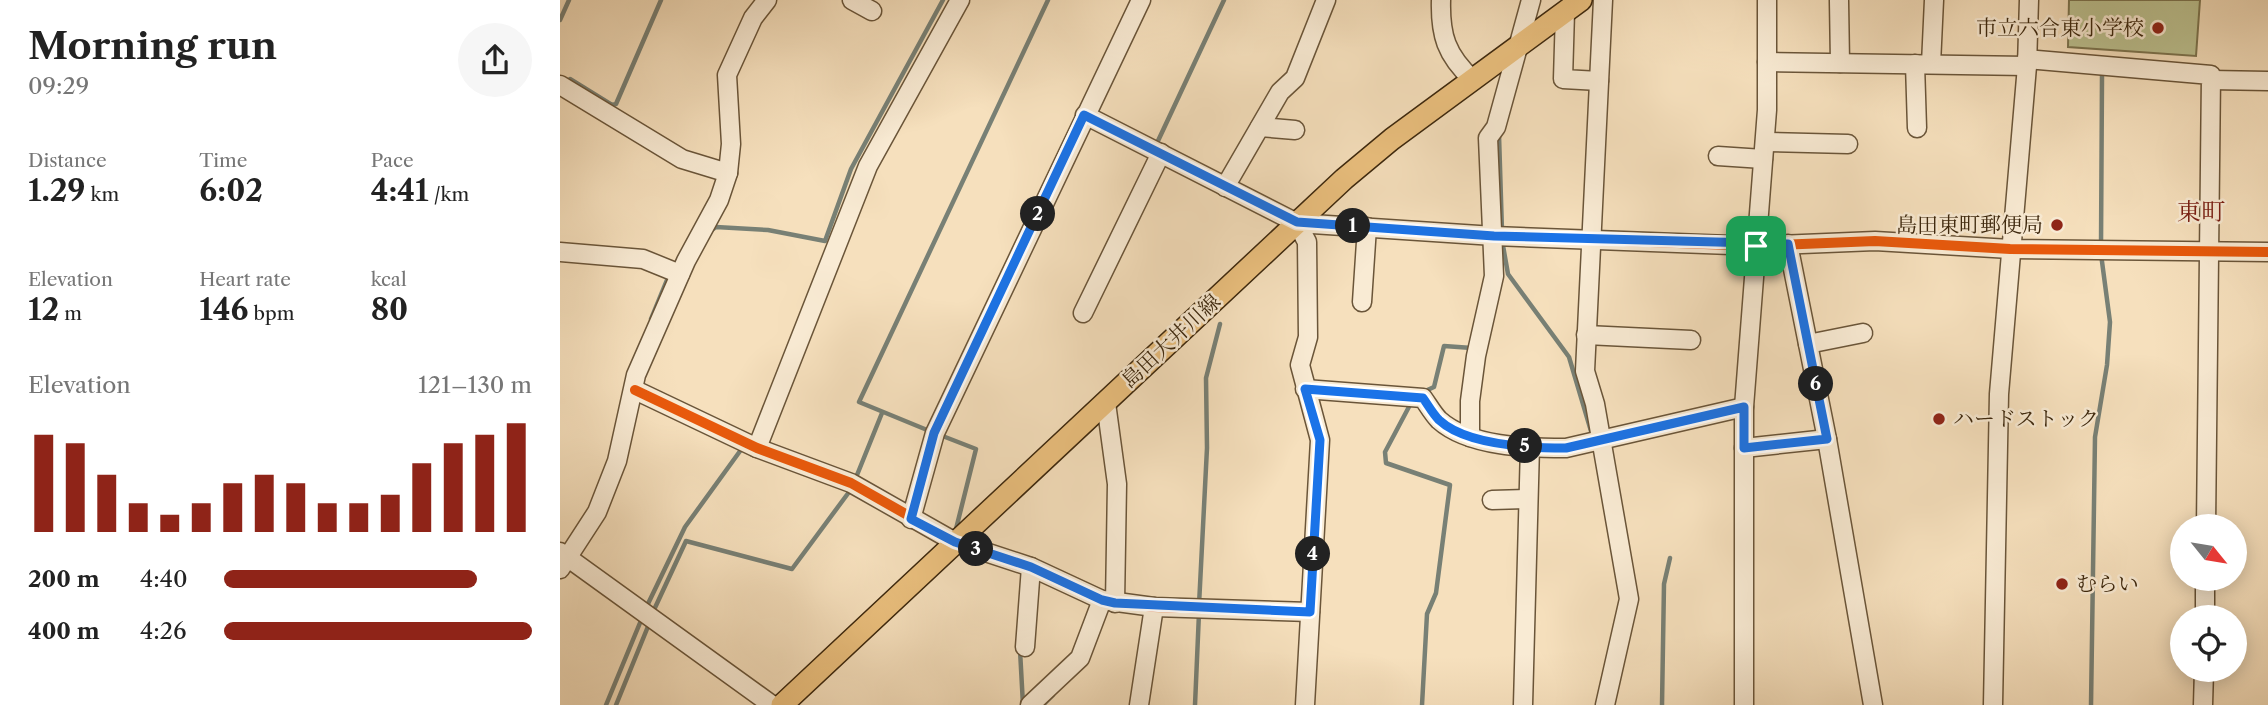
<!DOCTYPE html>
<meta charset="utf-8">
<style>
body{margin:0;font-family:"Libre Caslon Text","Noto Serif JP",serif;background:#f6f6f6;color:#222;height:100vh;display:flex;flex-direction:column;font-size:26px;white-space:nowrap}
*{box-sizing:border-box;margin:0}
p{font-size:23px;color:#767676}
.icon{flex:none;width:38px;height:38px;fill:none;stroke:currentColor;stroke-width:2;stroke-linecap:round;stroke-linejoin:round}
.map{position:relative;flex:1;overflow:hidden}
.details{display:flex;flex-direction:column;background:#fff;width:560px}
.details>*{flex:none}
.needle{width:46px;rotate:120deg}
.fabs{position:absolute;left:1610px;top:514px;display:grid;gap:14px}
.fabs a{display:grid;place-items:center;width:77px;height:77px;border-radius:50%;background:#fff;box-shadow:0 4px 18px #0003;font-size:35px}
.pin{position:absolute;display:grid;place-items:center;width:60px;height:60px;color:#fff;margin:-30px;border-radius:14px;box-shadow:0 4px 10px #0006}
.km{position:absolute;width:35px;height:35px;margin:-18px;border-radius:50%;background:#222;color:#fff;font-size:19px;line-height:35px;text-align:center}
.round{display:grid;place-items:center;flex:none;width:74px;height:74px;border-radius:37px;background:#f6f6f6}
.headline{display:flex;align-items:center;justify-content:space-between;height:119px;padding:0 28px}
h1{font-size:38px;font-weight:700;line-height:52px}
.figures{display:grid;grid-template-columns:repeat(3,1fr);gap:10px;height:119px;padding:7px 28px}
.figures div{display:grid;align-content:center}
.figures b{font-size:30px;font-weight:700}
.figures small{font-size:19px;font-weight:400}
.figures p{font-size:19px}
.chart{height:196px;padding:14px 28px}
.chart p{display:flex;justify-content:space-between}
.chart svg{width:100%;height:126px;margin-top:7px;stroke:#8f2418;stroke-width:6}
ul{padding:0 28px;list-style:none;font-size:23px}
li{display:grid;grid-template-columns:112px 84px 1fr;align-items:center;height:52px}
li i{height:18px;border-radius:9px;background:#8f2418}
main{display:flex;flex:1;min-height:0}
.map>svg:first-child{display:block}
.green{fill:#bcc291;stroke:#7c744f;stroke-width:2}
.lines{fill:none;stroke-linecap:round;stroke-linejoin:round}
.stream{stroke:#788075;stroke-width:4.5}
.minor-casing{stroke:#6a5539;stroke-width:21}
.major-casing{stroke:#3c270d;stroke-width:24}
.minor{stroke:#f9ebd4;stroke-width:18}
.major{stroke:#ebc07e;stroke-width:21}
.cycleway-casing{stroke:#f9ebd4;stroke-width:15}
.cycleway{stroke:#e8590c;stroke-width:10}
.route-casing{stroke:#fff;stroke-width:14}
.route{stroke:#1a73e8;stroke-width:9}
.poi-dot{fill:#8f2418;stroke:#f9ebd4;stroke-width:2.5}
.labels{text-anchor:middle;stroke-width:5;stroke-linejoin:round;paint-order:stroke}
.poi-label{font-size:21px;fill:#3c270d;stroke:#f9ebd4;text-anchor:end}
.street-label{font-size:21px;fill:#3c270d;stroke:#f9ebd4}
.quarter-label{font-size:24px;fill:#7a1f14;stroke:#f9ebd4}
</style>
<main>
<section class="details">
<div class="headline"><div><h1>Morning run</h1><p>09:29</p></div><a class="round"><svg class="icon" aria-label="share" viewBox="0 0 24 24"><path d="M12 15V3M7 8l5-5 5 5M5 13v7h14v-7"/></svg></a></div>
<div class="figures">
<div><p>Distance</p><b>1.29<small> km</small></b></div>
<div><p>Time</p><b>6:02</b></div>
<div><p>Pace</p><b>4:41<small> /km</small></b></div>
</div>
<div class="figures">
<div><p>Elevation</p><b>12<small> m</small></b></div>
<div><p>Heart rate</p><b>146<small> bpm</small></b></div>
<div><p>kcal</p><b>80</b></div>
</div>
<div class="chart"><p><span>Elevation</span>121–130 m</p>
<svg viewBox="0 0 160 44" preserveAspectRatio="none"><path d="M5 44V10M15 44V13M25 44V24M35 44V34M45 44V38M55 44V34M65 44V27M75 44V24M85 44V27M95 44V34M105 44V34M115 44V31M125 44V20M135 44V13M145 44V10M155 44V6"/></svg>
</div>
<ul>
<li><b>200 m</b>4:40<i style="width:82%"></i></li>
<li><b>400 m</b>4:26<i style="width:100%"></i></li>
</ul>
</section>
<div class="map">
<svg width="1708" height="705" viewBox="0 0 1708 705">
<rect width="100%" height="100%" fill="#f6e0bd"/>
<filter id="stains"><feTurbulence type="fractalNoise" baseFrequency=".00286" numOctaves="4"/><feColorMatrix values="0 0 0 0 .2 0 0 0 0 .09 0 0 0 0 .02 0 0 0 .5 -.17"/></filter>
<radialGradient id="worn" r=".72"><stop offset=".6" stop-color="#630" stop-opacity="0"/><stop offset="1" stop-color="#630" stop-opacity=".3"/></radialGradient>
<!-- green -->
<path class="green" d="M1509,0H1640L1636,56L1508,47Z"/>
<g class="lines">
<!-- stream -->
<g class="stream">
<path d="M0,20L9,0"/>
<path d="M5,84L10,79L52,105L56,104L101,0"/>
<path d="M939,135L942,231"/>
<path d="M597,143L664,0"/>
<path d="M149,232L156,227L208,230L265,241L291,169L383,0"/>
<path d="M942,240L948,274L1009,357L1031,431"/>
<path d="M1541,246L1542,75"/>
<path d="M91,319L109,275"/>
<path d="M863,392L874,387L884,346L912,348"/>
<path d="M851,403L825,452L826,463L890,485L876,593L867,614L862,705"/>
<path d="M372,432L299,402L488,0"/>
<path d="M380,435L416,449L396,529"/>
<path d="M295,480L322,413"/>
<path d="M639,605L647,448L646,378L660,324"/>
<path d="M85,610L125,527L183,447"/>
<path d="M93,612L126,541L232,569L292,488"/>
<path d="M460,650L463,705"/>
<path d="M46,705L82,618"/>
<path d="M56,705L89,624"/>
<path d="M483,705L493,695"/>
<path d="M635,705L639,613"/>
<path d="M1102,705L1104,584L1110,558"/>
<path d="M1531,705L1535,437L1547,365L1550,322L1541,254"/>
</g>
<defs>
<g id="minor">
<path d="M292,0L312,11"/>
<path d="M881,0C880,35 886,55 913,80"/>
<path d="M1043,0L1025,371L1035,404L1069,599L1045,705"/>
<path d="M1279,1L1280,63"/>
<path d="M1005,12L1003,79L1039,81"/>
<path d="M1467,59L1651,75L1646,527"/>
<path d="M1207,62L1467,66"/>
<path d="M1355,64L1357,128"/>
<path d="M1371,64L1374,0"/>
<path d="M1651,80L1708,81"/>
<path d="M0,85L122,159L168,173"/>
<path d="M525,115L737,223L934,236L1197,246L1315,241L1450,249L1708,252"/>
<path d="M700,127L735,130"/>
<path d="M1205,142L1288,144"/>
<path d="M1158,156L1203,159"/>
<path d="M665,187L720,92L735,78L766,0"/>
<path d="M737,223L747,242L748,337L740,365L760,440L745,705"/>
<path d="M1228,244L1267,439L1313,705"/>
<path d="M0,252L83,259L120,274"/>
<path d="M802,302L807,227"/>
<path d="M523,313L601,153"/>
<path d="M1026,335L1131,340"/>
<path d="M1248,344L1303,333"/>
<path d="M745,389L863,398C868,405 873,414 879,420C909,447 968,448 1006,448L1184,407"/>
<path d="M75,390L197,448L291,483L395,542L471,567L542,600L594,607L750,612"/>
<path d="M546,403L557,484L555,603"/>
<path d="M910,437V401L916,356L934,276L928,138L936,127L971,0"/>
<path d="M197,448L308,166L400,0"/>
<path d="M1184,448L1267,439"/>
<path d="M932,500L967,499"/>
<path d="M351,519L375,433L581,0"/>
<path d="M0,552L212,705"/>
<path d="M0,569L37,512L57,461L76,375L126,261L159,200L168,173L171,144L167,75L193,18L207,0"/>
<path d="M1645,618V579"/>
<path d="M465,647L471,567"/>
<path d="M470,705L520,658L542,600"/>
<path d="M579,705L594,607"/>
<path d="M963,705L970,446"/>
<path d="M1184,705V407L1207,110V0"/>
<path d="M1433,705L1439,394L1467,66L1469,0"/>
<path d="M1643,705L1644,670"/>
</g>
<path id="major" d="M222,705L784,179L832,139L1021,0"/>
</defs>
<!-- minor casing -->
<use href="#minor" class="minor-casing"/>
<!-- major casing -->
<use href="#major" class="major-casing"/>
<!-- minor -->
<use href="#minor" class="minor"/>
<!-- major -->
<use href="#major" class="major"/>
<defs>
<g id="cycleway">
<path d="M525,115L737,223L934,236L1197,246L1315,241L1450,249L1708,252"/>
<path d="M75,390L197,448L291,483L395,542L471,567L542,600L594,607L750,612"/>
</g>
</defs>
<!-- cycleway casing -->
<use href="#cycleway" class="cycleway-casing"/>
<!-- cycleway -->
<use href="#cycleway" class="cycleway"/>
</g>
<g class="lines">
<defs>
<path id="route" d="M524,115L737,222L934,236L1228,244L1267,439L1184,448V407L1006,448C970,448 906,445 879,420C873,414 868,405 863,398L745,389L760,440L750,612L555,603L542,600L471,567L395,542L351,519L374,433Z"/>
</defs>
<!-- route casing -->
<use href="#route" class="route-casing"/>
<!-- route -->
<use href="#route" class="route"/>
</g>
<!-- markers -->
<g class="poi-dot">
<circle cx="1598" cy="28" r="7"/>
<circle cx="1497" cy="225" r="7"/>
<circle cx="1379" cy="419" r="7"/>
<circle cx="1502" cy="584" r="7"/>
</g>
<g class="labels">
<!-- poi labels -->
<g class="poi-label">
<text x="1584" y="35">市立六合東小学校</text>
<text x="1483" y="232">島田東町郵便局</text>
<text x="1393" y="426" text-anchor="start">ハードストック</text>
<text x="1516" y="591" text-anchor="start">むらい</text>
</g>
<!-- street labels -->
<g class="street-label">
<text transform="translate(611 341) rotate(-43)" y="7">島田大井川線</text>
</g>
<!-- quarter labels -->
<g class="quarter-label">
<text x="1641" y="220">東町</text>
</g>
</g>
<rect width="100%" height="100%" filter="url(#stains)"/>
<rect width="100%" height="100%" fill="url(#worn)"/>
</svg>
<div class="fabs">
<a><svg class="needle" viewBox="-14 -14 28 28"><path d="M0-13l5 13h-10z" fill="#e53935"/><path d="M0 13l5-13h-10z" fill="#767676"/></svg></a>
<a><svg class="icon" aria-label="locate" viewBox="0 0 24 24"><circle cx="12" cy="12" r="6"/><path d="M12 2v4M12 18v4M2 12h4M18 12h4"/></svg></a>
</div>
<div class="pin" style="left:1196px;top:246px;background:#1e9e55"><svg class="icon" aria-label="arrive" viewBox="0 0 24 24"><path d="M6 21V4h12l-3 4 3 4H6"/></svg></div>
<b class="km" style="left:793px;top:226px">1</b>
<b class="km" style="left:478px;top:214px">2</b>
<b class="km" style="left:416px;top:549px">3</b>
<b class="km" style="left:753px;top:554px">4</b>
<b class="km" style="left:965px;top:446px">5</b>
<b class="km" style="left:1256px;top:384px">6</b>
</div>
</main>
